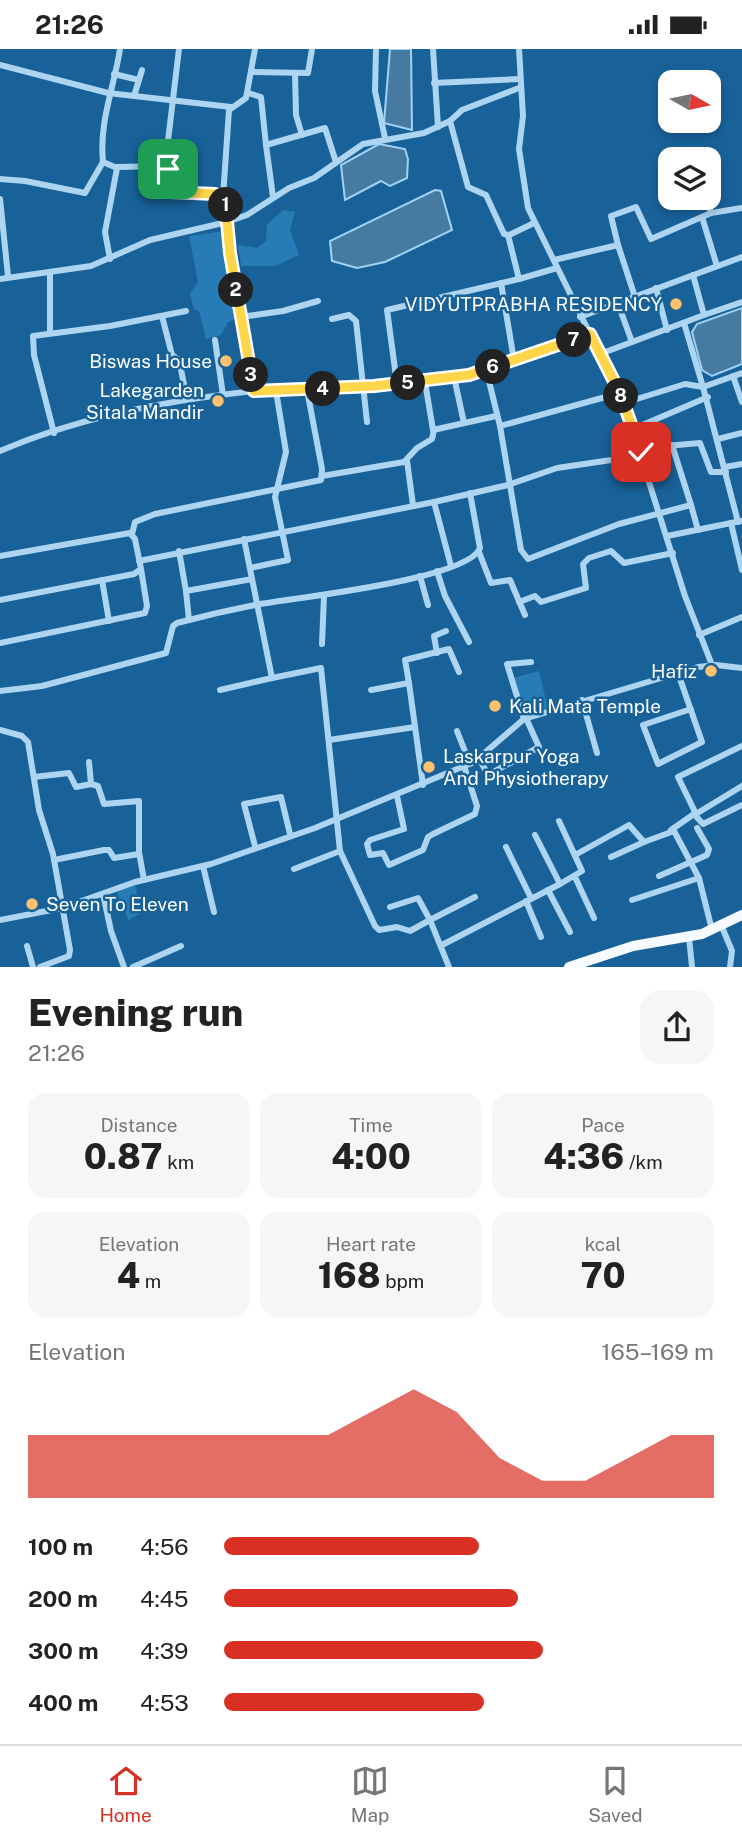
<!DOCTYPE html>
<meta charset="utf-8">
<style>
body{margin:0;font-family:"Public Sans",sans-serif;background:#f6f6f6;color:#222;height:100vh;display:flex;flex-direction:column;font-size:26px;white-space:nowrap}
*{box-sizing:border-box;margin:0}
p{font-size:23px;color:#767676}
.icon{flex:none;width:38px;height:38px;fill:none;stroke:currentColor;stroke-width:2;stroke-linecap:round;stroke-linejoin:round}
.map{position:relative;height:918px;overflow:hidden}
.side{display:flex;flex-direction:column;background:#fff;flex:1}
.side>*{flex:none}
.needle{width:46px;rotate:99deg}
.controls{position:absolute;left:658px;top:21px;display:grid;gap:14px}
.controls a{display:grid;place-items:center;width:63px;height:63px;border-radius:14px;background:#fff;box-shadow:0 4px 10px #0003;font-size:35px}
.pin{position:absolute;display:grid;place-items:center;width:60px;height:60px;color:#fff;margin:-30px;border-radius:14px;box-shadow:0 4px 10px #0006}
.km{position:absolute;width:35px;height:35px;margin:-18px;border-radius:50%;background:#222;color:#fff;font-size:19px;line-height:35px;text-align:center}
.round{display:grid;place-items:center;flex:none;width:74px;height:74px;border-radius:21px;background:#f6f6f6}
.headline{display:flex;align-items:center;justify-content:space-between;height:119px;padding:0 28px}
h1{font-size:38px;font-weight:800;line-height:52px}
.stats{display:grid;grid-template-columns:repeat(3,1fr);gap:10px;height:119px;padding:7px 28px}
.stats div{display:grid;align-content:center;border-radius:18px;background:#f6f6f6;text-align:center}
.stats b{font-size:35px;font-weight:800}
.stats small{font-size:19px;font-weight:400}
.stats p{font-size:19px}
.chart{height:196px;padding:14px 28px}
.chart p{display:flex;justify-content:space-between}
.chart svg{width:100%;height:126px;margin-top:7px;fill:#d93025;opacity:.7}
ul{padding:0 28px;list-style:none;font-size:23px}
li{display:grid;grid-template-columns:112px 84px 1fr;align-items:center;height:52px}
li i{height:18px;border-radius:9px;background:#d93025}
.status{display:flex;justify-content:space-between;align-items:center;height:49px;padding:0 35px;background:#fff;direction:ltr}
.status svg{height:19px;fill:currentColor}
.dock{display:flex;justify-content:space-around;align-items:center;height:98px;border-top:2px solid #e0e0e0;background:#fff;font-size:19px;color:#767676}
.dock a{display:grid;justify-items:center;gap:4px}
.dock .selected{color:#d93025}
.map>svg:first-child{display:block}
.green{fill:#287cb6}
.water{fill:#467aa0;stroke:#a0d2f4;stroke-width:2}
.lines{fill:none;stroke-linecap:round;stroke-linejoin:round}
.street{stroke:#add5f1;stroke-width:6}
.primary{stroke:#f7fbff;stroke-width:10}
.route-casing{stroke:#fff;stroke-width:14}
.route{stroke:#ffd54a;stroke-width:9}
.poi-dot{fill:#ffc16d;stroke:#186299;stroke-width:2.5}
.labels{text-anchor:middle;stroke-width:5;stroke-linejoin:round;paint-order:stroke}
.poi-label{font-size:19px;fill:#fff;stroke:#186299;text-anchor:end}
</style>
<div class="status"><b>21:26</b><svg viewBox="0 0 49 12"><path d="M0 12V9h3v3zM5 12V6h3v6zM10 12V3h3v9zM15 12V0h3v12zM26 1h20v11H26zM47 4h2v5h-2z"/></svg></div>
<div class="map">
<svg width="742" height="918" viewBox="0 0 742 918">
<rect width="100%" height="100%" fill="#186299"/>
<!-- green -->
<g class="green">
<path d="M283,161L295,163L290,181L299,206L275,217H241L238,196L257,199L266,192L267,176Z"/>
<path d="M225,182L238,268L228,273L221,286L206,290L199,262L194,260L190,245L198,233L189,187Z"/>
<path d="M539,622L548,660L525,666L513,629Z"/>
<path d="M135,833L140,865L128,871L116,841Z"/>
</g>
<!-- water -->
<g class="water">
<path d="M390,0H411L412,81L384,74Z"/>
<path d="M379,95L405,100L408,110L407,129L390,137L381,132L345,151L341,116Z"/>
<path d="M435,141L441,142L452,181L385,213L357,219L332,212L330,192Z"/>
<path d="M742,259V315L712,327L702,321L692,283L697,275Z"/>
</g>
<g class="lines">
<!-- street -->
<g class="street">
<path d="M376,0L375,42L385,89"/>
<path d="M433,0L438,78"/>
<path d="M519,0L523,67L519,100L528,159L624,354L685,547L712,616"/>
<path d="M0,16L108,44L231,58"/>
<path d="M251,23L308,24L312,0"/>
<path d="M295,24L296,66L302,86"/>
<path d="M114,25L139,31"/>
<path d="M434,34L519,30"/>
<path d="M519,39L462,61L450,72L468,138L486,146L504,185L509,186L534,174"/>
<path d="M248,44L261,48L266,96"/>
<path d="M134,47L142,21"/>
<path d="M450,72L424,84L363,95L314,129L289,139L247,166L227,173L254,342L374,337L469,326L590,286"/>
<path d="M165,117L179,0"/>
<path d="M0,130L25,132L85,144L103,113"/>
<path d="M223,148L229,61L246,49L255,0"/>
<path d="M273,148L266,96L325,79L336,113"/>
<path d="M706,149L711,164"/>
<path d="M0,150L8,227"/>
<path d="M702,168L717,217"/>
<path d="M508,186L519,230L557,219"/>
<path d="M618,196L611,167L636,158L651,190L711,164L742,159"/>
<path d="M110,210L105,183L117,119L103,113C99,72 114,39 120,0"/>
<path d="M554,211L618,196L634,245"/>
<path d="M0,230L91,217L150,191L227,173L222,147L170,142L169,121L165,117L117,118"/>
<path d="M501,234L514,311"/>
<path d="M656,239L667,281"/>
<path d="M617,252L632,293L704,266L693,226"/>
<path d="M704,266L742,253"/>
<path d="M162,267L172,306L179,311L187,350"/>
<path d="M241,268L283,262L318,252"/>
<path d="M580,268L742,208"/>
<path d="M332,270L349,266L356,272L367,373"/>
<path d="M684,274L703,338L742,324"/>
<path d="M50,282V223"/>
<path d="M215,291L223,346"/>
<path d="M600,305L632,293"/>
<path d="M486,320L500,377L620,344"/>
<path d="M733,327L742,353"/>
<path d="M454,328L464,374"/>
<path d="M425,333L433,381L496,367"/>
<path d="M397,335L387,261L519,230"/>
<path d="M624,354L685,335L703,338L738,473"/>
<path d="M500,377L521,501L528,510L619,475L691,456L672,396"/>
<path d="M633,380L708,348"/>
<path d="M54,384L34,306L33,287L110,277L186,262"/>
<path d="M718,390L742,384"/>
<path d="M0,402C79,368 169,351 254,342"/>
<path d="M407,412L413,456"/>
<path d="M725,418L742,415"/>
<path d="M322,427L404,413L417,399L432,390L434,381"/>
<path d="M434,453L451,517"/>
<path d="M691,456L698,481"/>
<path d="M731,474L742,521"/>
<path d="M132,485L135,473L155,465L321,431L322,420L307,341"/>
<path d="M667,487L741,472"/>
<path d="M244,490L272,629L321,619L340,802L375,877L379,881L397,878L410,882L430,871L449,918"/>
<path d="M179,502L186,542L252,530"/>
<path d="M479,503L491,534L510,531L525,566"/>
<path d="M0,507L130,484L135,490L141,520L134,525L0,551"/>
<path d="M139,512L434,453L508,436L557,419L618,410L666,397L700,394L711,423H726"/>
<path d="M250,519L288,511L275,448L286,403L276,342"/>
<path d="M437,522L445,547L469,593"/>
<path d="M420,527L428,556"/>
<path d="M102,531L109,572"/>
<path d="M186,542L189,571"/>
<path d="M519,553L535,547L541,553L586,539L583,515L589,509L611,502L624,514L673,504"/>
<path d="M699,586L742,568"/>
<path d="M0,594L145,564L147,557L141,520"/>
<path d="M322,595L324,547"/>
<path d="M437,604L434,587L446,582"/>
<path d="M678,624L702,693L658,715L643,676L691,660"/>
<path d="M409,634L405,611L449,600L459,623"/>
<path d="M220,641L272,629"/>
<path d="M371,641L409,634L423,736"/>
<path d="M0,642L42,637L166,604L173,577L177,574C203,567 229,561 255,556C291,549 468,531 480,499L470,444"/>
<path d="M582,651L597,704"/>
<path d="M524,670L507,615L531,613"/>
<path d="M0,681L22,687L28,693L39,761L53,805L70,901L69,907L40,918"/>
<path d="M457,682L470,715"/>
<path d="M329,691L415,678"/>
<path d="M742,697L678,728L696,765L742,737"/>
<path d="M479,709L488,726L539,698L526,669"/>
<path d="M34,728L69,724L76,738L91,735L89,713"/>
<path d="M91,735L98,737L104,755L139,752V803L144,831"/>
<path d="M397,747L404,780L370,791L367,795L370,806L383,804L389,816L423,801L428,788L433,785L475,765L477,757L464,717"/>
<path d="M559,772L582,822L560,835"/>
<path d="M671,781L694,765L703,775L742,756"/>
<path d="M255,797L244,755L281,748L290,785"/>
<path d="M506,798L531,849"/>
<path d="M575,806L629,776L644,793L674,782L699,829L712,881"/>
<path d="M611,808L644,793"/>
<path d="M54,811L104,801H109L114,809L139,805"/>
<path d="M203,817L214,863"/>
<path d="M294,820L340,802"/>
<path d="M659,827L707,806L709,800L697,779"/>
<path d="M575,828L594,869"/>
<path d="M548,841L570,883"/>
<path d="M103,845L111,882L124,918"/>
<path d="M632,851L699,829"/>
<path d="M526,852L541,888"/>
<path d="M390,858L418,849L430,871L475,848"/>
<path d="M0,871L62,859L135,833L211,815L315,779L474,713L524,670L698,618L716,616L742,619"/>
<path d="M722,878L732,902L730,918"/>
<path d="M689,888L692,918"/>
<path d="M442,896L560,835L535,786"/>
<path d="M27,897L33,918"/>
<path d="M133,918L181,897"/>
</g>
<!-- primary -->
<path class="primary" d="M569,918L633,897L702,885L742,866"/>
</g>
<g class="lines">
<defs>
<path id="route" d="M168,120L170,143L215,145L225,151L230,204L254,342L374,337L469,326L590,285L620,344L641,403"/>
</defs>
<!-- route casing -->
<use href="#route" class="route-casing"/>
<!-- route -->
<use href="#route" class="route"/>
</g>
<!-- markers -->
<g class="poi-dot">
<circle cx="676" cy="255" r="7"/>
<circle cx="226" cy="312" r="7"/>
<circle cx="218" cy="352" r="7"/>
<circle cx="711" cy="622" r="7"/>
<circle cx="495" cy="657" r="7"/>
<circle cx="429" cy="718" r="7"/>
<circle cx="32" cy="855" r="7"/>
</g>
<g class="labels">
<!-- poi labels -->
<g class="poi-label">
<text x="662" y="262">VIDYUTPRABHA RESIDENCY</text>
<text x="212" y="319">Biswas House</text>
<text x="204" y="348">Lakegarden<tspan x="204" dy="22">Sitala Mandir</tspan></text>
<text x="697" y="629">Hafiz</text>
<text x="509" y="664" text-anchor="start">Kali Mata Temple</text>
<text x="443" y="714" text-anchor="start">Laskarpur Yoga<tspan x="443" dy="22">And Physiotherapy</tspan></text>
<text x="46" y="862" text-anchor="start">Seven To Eleven</text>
</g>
</g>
</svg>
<div class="controls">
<a><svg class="needle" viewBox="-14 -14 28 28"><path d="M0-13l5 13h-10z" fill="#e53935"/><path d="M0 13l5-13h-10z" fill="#767676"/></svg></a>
<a><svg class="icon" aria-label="layers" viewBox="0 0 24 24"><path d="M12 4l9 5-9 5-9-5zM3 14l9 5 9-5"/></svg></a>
</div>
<div class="pin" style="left:168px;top:120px;background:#1e9e55"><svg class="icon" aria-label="arrive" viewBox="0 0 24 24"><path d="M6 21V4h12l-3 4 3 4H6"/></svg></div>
<div class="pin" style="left:641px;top:403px;background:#d93025"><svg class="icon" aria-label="check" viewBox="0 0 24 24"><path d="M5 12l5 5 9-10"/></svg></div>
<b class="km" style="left:226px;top:156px">1</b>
<b class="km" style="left:236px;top:241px">2</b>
<b class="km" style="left:251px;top:326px">3</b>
<b class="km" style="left:323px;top:340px">4</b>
<b class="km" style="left:408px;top:334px">5</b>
<b class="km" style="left:493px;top:318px">6</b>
<b class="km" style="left:574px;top:291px">7</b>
<b class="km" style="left:621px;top:347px">8</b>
</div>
<section class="side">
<div class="headline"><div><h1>Evening run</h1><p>21:26</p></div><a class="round"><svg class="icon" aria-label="share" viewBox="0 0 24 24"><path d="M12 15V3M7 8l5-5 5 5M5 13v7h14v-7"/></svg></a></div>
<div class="stats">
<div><p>Distance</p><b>0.87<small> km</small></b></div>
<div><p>Time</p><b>4:00</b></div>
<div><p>Pace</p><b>4:36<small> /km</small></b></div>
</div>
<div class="stats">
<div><p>Elevation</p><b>4<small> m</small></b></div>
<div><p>Heart rate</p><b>168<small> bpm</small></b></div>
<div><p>kcal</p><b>70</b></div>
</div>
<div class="chart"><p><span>Elevation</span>165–169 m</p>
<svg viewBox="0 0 160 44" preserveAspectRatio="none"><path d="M0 44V22L10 22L20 22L30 22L40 22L50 22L60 22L70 22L80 14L90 6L100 14L110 30L120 38L130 38L140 30L150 22L160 22V44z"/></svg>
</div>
<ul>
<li><b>100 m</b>4:56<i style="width:52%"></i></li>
<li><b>200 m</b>4:45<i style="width:60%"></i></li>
<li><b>300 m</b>4:39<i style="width:65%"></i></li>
<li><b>400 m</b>4:53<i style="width:53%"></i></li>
</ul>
</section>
<nav class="dock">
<a class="selected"><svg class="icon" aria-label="home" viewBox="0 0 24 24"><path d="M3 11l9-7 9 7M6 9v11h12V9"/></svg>Home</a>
<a><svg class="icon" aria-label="map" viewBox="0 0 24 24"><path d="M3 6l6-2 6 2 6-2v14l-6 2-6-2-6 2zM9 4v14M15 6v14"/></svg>Map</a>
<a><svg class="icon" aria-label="saved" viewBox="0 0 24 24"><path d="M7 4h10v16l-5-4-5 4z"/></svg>Saved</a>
</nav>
